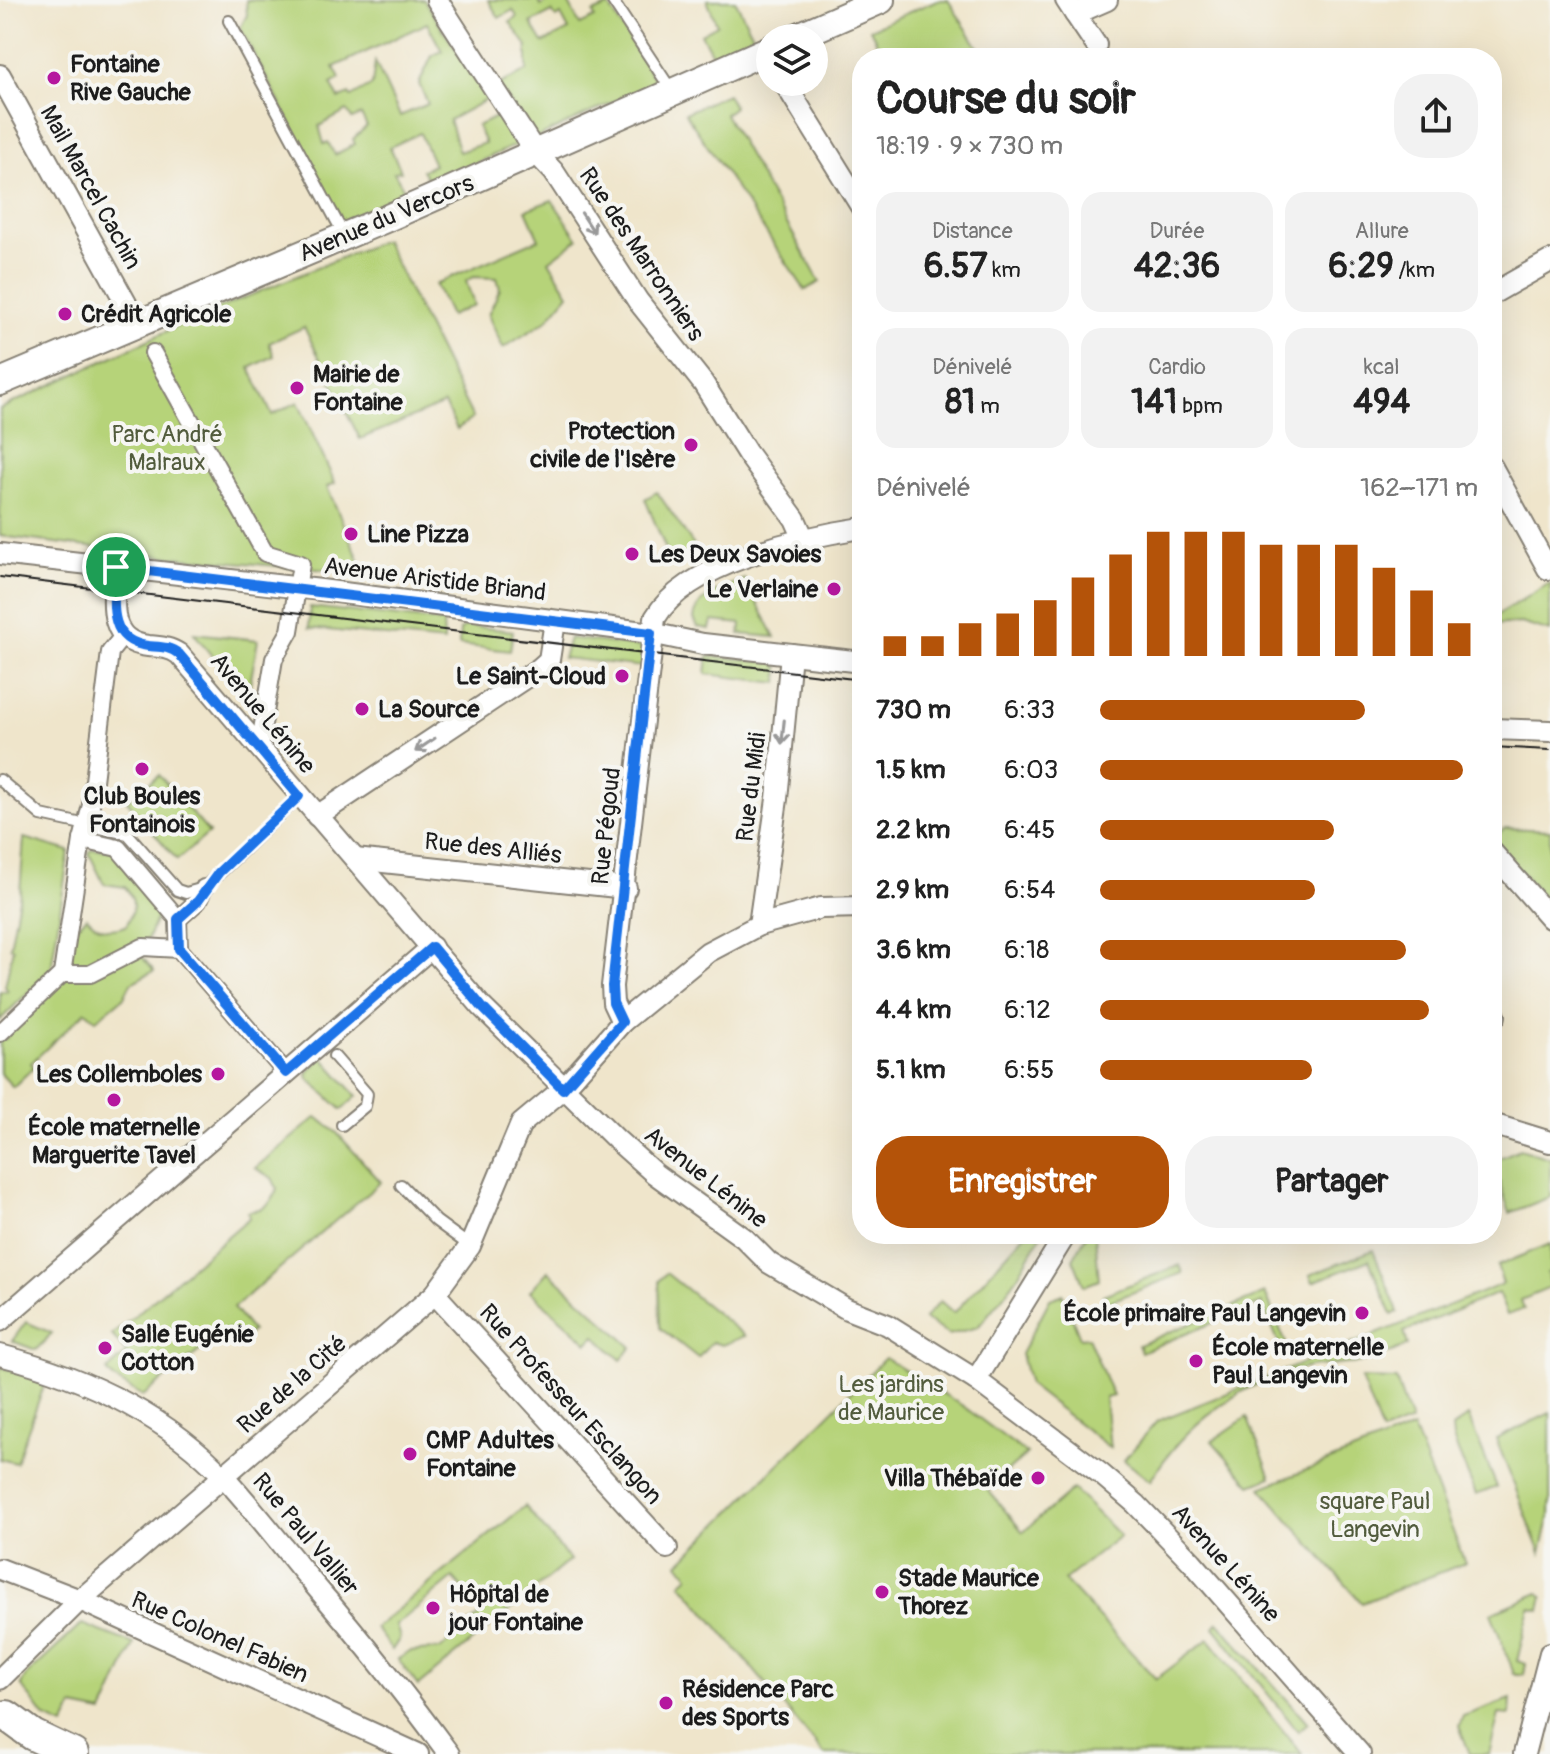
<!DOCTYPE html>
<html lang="fr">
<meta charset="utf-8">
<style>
body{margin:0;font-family:Pangolin,sans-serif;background:#f2f2f2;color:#222;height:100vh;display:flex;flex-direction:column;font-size:30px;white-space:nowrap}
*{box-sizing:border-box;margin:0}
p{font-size:26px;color:#767676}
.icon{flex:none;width:44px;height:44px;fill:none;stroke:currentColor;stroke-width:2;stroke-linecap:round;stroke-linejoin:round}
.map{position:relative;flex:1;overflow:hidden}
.sheet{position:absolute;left:852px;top:48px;width:650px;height:1196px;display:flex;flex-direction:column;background:#fff;border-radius:32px;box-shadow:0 8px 32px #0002}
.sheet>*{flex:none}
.fabs{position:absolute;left:756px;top:24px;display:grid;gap:16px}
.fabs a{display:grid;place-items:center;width:72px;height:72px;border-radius:50%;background:#fff;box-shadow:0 8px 32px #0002;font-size:40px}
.pin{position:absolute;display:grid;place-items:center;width:68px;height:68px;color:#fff;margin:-34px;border:4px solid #fff;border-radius:50%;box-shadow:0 2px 8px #0007}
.round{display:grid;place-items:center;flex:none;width:84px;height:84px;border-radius:32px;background:#f2f2f2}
.overview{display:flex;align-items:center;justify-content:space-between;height:136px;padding:0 24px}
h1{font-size:44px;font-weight:800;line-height:60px}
.figures{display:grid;grid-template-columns:repeat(3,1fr);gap:12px;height:136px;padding:8px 24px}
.figures div{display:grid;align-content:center;border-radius:20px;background:#f2f2f2;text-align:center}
.figures b{font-size:34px;font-weight:800}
.figures small{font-size:22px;font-weight:400}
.figures p{font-size:22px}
.chart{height:224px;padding:16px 24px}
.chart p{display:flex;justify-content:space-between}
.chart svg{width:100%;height:144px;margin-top:8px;stroke:#b45309;stroke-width:6}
.button{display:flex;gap:16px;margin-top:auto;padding:16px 24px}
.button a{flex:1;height:92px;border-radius:32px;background:#b45309;color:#fff;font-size:32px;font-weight:800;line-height:92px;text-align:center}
.button a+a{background:#f2f2f2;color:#222}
ul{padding:0 24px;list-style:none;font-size:26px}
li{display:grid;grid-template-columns:128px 96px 1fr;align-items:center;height:60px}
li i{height:20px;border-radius:10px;background:#b45309}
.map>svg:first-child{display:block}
.green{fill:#b6d379;stroke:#69784a;stroke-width:2;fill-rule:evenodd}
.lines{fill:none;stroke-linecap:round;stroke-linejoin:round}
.service-casing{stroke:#868074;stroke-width:14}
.pedestrian-casing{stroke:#868074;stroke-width:20}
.minor-casing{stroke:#868074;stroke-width:24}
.tertiary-casing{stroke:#868074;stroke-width:30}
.secondary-casing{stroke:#868074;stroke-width:34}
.service{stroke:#fff;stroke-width:10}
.pedestrian{stroke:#fff;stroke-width:16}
.minor{stroke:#fff;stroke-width:20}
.tertiary{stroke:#fff;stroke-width:26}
.secondary{stroke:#fff;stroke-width:30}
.tram{stroke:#1c1c1c;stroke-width:2}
.oneway{stroke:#999}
.route-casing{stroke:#fff;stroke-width:16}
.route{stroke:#1a73e8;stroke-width:10}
.poi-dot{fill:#b5179e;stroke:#f6f6f2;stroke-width:3}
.labels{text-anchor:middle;stroke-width:8;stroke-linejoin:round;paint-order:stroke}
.poi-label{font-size:24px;font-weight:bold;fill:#1c1c1c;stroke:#f6f6f2;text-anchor:start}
.street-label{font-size:24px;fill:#1c1c1c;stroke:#f6f6f2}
.park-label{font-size:24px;fill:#525c3d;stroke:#f6f6f2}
</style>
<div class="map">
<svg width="1550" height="1754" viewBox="0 0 1550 1754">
<rect width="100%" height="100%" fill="#f6f6f2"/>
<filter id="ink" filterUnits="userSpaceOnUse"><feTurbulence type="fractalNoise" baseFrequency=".0125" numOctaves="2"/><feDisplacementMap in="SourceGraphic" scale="16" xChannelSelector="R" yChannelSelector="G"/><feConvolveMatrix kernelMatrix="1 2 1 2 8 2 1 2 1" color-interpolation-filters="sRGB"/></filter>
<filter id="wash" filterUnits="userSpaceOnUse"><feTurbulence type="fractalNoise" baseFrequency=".006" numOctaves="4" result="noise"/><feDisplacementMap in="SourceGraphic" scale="32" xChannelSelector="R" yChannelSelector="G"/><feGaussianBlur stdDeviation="1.8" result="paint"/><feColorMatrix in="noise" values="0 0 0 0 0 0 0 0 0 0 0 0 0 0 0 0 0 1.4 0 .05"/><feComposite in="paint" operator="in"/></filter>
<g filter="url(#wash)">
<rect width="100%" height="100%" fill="#efe5cb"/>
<!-- green -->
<g class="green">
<path d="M246,0H424L488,99L449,120L459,152L485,143L477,126L500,115L520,143L431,184L422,170L434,165L420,133L390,147L401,171L394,172L406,193L342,221L240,28L247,15ZM427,23L442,51L432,56L419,84L428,104L400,116L375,62L372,85L351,97L349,94L339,99L331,84L340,79L334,67ZM347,111L352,119L361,115L367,126L353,139L355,144L335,155L328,142L324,144L319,126Z"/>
<path d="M488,0H538L541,6L550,0H567L580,25L595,18L593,13L609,6L656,82L534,139L498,85L527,71V46L510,22L517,17L513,10L499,18ZM552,12L556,18L561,15L569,30L543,43L531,23Z"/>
<path d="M707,0H735L755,39L714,58L701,34L717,25Z"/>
<path d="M937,0H948L985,58H885L870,29Z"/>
<path d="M727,94L734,107L725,114L820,282L805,290L685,113Z"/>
<path d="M552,200L578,239L549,261L569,294L546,321L503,348L488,315L500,289L497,278L473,277L466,281L474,305L450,316L435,284L539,239L526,210Z"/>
<path d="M384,240L473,418L457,429L444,404L360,439L304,327L269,343L274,356L250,368L272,415L298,402L335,483L327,487L365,573L161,556L0,536V409L193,319Z"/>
<path d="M657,492L699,553L672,564L645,499Z"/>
<path d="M745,579L775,637L740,634L741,624L712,621L710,629L698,627L694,619C696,595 725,588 745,579Z"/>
<path d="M1550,583V632L1521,623L1492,625V618Z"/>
<path d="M310,607L443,622L444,642L309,628Z"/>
<path d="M467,626L513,631L510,651L459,645L460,630Z"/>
<path d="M194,633L258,640L247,701Z"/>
<path d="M569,638L641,647L644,652L643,667L563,658Z"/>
<path d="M708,656L774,662L779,667L778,683L706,674Z"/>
<path d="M159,775L209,833L177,860L127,801Z"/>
<path d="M1505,828L1550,830V905L1492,839Z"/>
<path d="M24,838L69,851L51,970L0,1020V991H8L5,986L13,948L10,947L20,893Z"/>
<path d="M92,849L115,850L161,907L147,940L93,968H70L71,931L87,917C99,931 109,931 126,926C134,909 137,901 125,887L104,884L89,853Z"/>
<path d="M138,952L154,971L131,983L124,997L96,1020L86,1011L31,1063L34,1067L13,1087L0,1073V1040L7,1038L6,1035L67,977Z"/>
<path d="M322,1057L357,1096L342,1110L309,1079L307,1073Z"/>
<path d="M317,1117L337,1133L381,1182L233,1308L252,1331L238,1342L227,1329L143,1396L114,1379L107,1371L127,1353L112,1335L249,1218L248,1212C264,1209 273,1204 277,1188L272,1178L255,1168Z"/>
<path d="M1520,1149L1550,1158V1197L1510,1213L1492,1161Z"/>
<path d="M1025,1234H1042L1013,1284L978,1327L949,1335L924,1319L940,1301L954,1313Z"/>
<path d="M1087,1234H1095L1099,1280L1084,1286L1073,1259Z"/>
<path d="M1550,1244V1272L1547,1273L1550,1288L1521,1300L1524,1309L1507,1315L1498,1293L1404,1332L1408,1345C1395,1350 1382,1357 1368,1361C1349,1366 1326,1363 1306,1368C1240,1382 1185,1424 1150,1481L1124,1460L1157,1421L1503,1284L1497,1266Z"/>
<path d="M1373,1250L1398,1312L1392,1315L1369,1260L1313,1282L1310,1275Z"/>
<path d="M1180,1265L1183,1273L1106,1303L1103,1295Z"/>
<path d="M548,1271L632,1347L621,1360L595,1336L588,1343L530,1291Z"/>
<path d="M666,1273L745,1336L722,1345L712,1342L698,1358L660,1328L659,1281Z"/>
<path d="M1265,1293L1290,1353L1284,1355L1262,1303L1141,1352L1138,1345Z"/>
<path d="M1063,1294L1080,1338L1088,1337L1113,1396L1105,1398L1110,1448L1029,1385L1021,1354L1050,1299Z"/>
<path d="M26,1322L52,1333L36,1350L12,1341Z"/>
<path d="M885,1358L963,1406L1027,1454L987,1489L1023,1532L1073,1489L1120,1536L1064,1580L1156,1679L1209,1639L1302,1754H824L681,1583L689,1576L679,1563Z"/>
<path d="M0,1367L46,1380L16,1463L0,1459Z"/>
<path d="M1361,1379L1396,1380L1411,1422L1382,1433Z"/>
<path d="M1550,1413V1514L1541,1553L1496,1439Z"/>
<path d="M1468,1416L1497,1487L1476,1495L1453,1439L1452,1428Z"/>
<path d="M1247,1417L1271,1477L1251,1485L1212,1441Z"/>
<path d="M1413,1428L1465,1563L1362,1603L1261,1488Z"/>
<path d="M525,1506L570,1560L418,1686L398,1659L410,1652L441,1649L484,1611L453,1578L396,1625L400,1638L392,1650L375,1628Z"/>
<path d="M1539,1593L1543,1597L1540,1610L1530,1608L1517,1661L1526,1664L1524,1674H1514L1491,1613Z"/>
<path d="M1218,1622L1308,1723L1298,1731L1214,1627Z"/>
<path d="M82,1624L134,1644L103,1713L73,1707L64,1726L45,1718L21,1685L25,1677Z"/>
<path d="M1511,1699L1510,1715L1499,1714L1489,1754H1470L1459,1726L1463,1716Z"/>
</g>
</g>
<g filter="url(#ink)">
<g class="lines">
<defs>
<g id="service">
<path d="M612,0L672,91"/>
<path d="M229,21L344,235"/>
<path d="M0,780L41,815L128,834L177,890L186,893L204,888L299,796"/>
<path d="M334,1056L367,1094L365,1106L342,1125"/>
<path d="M401,1185L436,1221L470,1246"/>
</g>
<g id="pedestrian">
<path d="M153,353L265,553L301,564L290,631L274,659L259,748"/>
<path d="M123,636L110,652L91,805L82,840L118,848L178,919L198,901L204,888"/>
<path d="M178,919L179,949L286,1073"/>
<path d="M62,974H90L143,947L179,949"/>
<path d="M0,1033L62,974L82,840"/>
</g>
<g id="minor">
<path d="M437,0L536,153L554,172L638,301L703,383L747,453L795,519L803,537"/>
<path d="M1066,0L1075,14L1107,0"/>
<path d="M1075,14L1096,45"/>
<path d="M0,75L137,323"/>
<path d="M784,82L862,208"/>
<path d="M1492,294L1550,261"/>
<path d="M1492,467L1548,569"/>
<path d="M0,554L321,590L651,633L703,644L862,662"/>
<path d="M116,567C114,599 105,641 148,646C159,647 169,647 179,654L482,1007L618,1141L655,1174L744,1238L769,1263L847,1309L888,1325L976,1380L1101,1474L1136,1504L1192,1562L1360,1754"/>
<path d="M1492,729L1550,731"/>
<path d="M317,816L540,668L549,660L555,621"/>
<path d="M1492,852L1550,918"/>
<path d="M355,859L626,888"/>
<path d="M759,925L777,799L791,654"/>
<path d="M1492,1013L1495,1016"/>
<path d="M622,1022L613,1003L612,986L655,618C687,563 802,537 862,528"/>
<path d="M1492,1124L1550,1142"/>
<path d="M435,1294L667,1548"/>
<path d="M0,1321L432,947"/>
<path d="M0,1355C85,1377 165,1414 226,1479C256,1512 284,1548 312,1582C360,1638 406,1695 449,1754"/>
<path d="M976,1380L1066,1234"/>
<path d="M0,1569L80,1600L418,1754"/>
<path d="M0,1679L80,1600L435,1294L470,1246L521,1124L563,1089L622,1022L708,952L759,925L821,908L862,907"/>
<path d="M1524,1754L1550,1653"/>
</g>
<g id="tertiary">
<path d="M794,38L881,0"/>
<path d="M0,382L383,220L770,49"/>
</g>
<path id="secondary" d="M7,1716L33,1735L73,1754"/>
</defs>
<!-- service casing -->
<use href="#service" class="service-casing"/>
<!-- pedestrian casing -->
<use href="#pedestrian" class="pedestrian-casing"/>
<!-- minor casing -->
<use href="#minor" class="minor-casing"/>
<!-- tertiary casing -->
<use href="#tertiary" class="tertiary-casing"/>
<!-- secondary casing -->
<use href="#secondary" class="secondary-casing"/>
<!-- service -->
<use href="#service" class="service"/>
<!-- pedestrian -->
<use href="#pedestrian" class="pedestrian"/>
<!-- minor -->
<use href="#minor" class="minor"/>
<!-- tertiary -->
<use href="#tertiary" class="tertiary"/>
<!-- secondary -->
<use href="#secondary" class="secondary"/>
<!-- tram -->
<g class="tram">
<path d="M0,577L862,680"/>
<path d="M1492,747L1550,750"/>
</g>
</g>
<!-- one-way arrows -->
<defs><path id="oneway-shaft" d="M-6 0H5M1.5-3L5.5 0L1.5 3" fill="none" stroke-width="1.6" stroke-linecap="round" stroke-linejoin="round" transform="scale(2)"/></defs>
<g class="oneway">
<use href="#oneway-shaft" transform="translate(588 223) rotate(57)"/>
<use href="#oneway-shaft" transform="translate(783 732) rotate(96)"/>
<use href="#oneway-shaft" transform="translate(425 745) rotate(146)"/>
</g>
</g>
<g class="lines" filter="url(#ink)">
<defs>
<path id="route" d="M116,567L651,633L612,986L613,1003L622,1022L563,1089L482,1007L432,947L286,1073L179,949L178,919L198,901L219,872L299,796L179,654C169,646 160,647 148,646C105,641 114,599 116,567Z"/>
</defs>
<!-- route casing -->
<use href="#route" class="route-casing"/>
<!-- route -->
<use href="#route" class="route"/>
</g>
<!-- markers -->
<g class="poi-dot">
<circle cx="54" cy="78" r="8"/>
<circle cx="65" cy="314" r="8"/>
<circle cx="297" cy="388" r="8"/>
<circle cx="691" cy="445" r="8"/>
<circle cx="351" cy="534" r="8"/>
<circle cx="632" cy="554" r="8"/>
<circle cx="834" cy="589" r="8"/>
<circle cx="622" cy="676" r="8"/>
<circle cx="362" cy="709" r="8"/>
<circle cx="142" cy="769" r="8"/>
<circle cx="218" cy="1074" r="8"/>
<circle cx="114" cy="1100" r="8"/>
<circle cx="1362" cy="1313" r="8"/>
<circle cx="105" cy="1348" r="8"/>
<circle cx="1196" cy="1361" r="8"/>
<circle cx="410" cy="1454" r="8"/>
<circle cx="1038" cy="1478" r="8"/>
<circle cx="882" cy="1592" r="8"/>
<circle cx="433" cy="1608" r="8"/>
<circle cx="666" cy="1703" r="8"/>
</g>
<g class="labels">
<!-- poi labels -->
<g class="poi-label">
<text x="70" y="72">Fontaine<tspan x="70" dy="28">Rive Gauche</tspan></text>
<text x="81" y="322">Crédit Agricole</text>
<text x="313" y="382">Mairie de<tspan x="313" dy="28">Fontaine</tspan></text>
<text x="675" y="439" text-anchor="end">Protection<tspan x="675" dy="28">civile de l'Isère</tspan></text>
<text x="367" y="542">Line Pizza</text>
<text x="648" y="562">Les Deux Savoies</text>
<text x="818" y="597" text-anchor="end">Le Verlaine</text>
<text x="606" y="684" text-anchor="end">Le Saint-Cloud</text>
<text x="378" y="717">La Source</text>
<text x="142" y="804" text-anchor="middle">Club Boules<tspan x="142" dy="28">Fontainois</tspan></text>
<text x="202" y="1082" text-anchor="end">Les Collemboles</text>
<text x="114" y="1135" text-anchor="middle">École maternelle<tspan x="114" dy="28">Marguerite Tavel</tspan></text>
<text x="1346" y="1321" text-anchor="end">École primaire Paul Langevin</text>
<text x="121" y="1342">Salle Eugénie<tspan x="121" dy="28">Cotton</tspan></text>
<text x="1212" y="1355">École maternelle<tspan x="1212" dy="28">Paul Langevin</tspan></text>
<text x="426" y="1448">CMP Adultes<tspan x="426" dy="28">Fontaine</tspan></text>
<text x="1022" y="1486" text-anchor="end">Villa Thébaïde</text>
<text x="898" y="1586">Stade Maurice<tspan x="898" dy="28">Thorez</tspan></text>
<text x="449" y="1602">Hôpital de<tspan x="449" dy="28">jour Fontaine</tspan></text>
<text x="682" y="1697">Résidence Parc<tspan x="682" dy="28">des Sports</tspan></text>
</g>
<!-- street labels -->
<g class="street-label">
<text transform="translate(91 187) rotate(61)" y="8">Mail Marcel Cachin</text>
<text transform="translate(386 218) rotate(-23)" y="8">Avenue du Vercors</text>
<text transform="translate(642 254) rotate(56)" y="8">Rue des Marronniers</text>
<text transform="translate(435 579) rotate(7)" y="8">Avenue Aristide Briand</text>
<text transform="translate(263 713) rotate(50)" y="8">Avenue Lénine</text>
<text transform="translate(751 787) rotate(-83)" y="8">Rue du Midi</text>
<text transform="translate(606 826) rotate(-84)" y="8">Rue Pégoud</text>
<text transform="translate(493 848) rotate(6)" y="8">Rue des Alliés</text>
<text transform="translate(706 1177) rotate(38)" y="8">Avenue Lénine</text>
<text transform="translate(292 1384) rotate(-41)" y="8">Rue de la Cité</text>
<text transform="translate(571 1404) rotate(48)" y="8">Rue Professeur Esclangon</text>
<text transform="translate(306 1534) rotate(50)" y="8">Rue Paul Vallier</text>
<text transform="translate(1226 1563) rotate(48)" y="8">Avenue Lénine</text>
<text transform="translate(220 1637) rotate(24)" y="8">Rue Colonel Fabien</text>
</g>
<!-- park labels -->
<g class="park-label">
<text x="167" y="442">Parc André<tspan x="167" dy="28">Malraux</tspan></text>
<text x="891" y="1392">Les jardins<tspan x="891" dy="28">de Maurice</tspan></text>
<text x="1375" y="1509">square Paul<tspan x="1375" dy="28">Langevin</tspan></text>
</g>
</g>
</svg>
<div class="fabs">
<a><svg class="icon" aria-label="layers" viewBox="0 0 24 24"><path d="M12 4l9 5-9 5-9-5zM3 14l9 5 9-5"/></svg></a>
</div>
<div class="pin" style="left:116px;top:567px;background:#1e9e55"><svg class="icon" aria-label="arrive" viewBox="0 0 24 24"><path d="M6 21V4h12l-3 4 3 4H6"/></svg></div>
<section class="sheet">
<div class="overview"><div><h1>Course du soir</h1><p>18:19 · 9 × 730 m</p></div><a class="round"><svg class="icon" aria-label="share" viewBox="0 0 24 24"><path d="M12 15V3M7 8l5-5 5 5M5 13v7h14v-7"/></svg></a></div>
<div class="figures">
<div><p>Distance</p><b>6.57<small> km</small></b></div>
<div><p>Durée</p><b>42:36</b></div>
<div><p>Allure</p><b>6:29<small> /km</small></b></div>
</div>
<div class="figures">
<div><p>Dénivelé</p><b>81<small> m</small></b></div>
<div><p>Cardio</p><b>141<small> bpm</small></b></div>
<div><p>kcal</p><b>494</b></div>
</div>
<div class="chart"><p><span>Dénivelé</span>162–171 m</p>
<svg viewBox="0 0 160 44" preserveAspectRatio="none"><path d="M5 44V38M15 44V38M25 44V34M35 44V31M45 44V27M55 44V20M65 44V13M75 44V6M85 44V6M95 44V6M105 44V10M115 44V10M125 44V10M135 44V17M145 44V24M155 44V34"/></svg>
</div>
<ul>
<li><b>730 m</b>6:33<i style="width:70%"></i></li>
<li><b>1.5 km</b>6:03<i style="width:96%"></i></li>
<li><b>2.2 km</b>6:45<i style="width:62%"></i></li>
<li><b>2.9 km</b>6:54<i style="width:57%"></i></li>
<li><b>3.6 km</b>6:18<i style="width:81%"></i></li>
<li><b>4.4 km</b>6:12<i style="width:87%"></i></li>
<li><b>5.1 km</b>6:55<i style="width:56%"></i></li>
</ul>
<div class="button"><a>Enregistrer</a><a>Partager</a></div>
</section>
</div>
